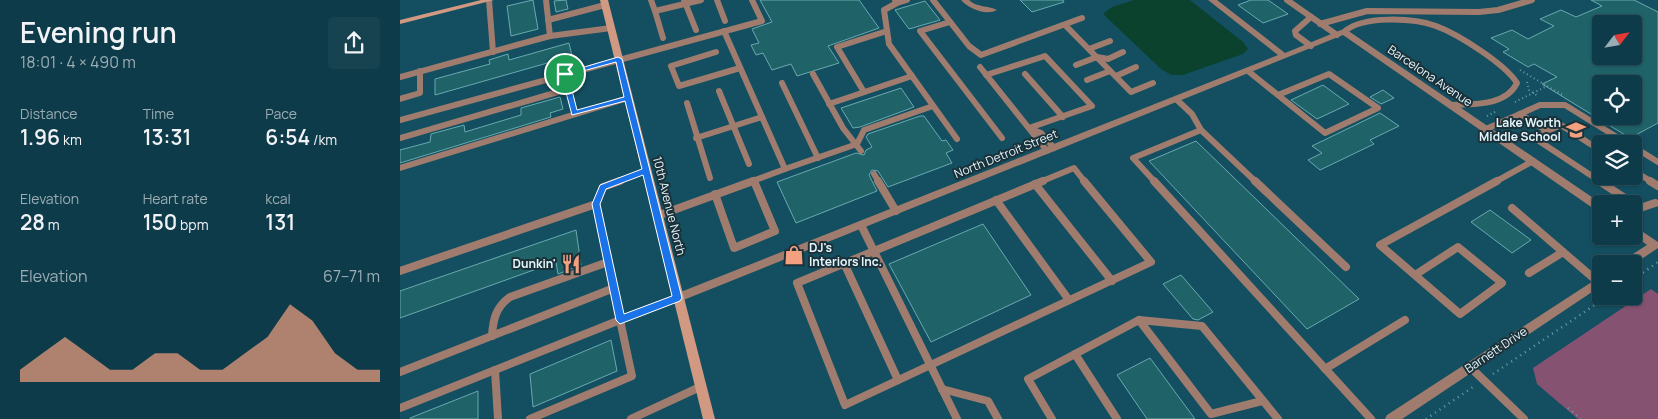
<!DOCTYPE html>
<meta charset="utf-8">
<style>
body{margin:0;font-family:Manrope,sans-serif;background:#174250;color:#f1f3f6;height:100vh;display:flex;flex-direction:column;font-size:19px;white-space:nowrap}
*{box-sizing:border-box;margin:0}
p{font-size:16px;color:#9badb4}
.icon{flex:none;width:28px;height:28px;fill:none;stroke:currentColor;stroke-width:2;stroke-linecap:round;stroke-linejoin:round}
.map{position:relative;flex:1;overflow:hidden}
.details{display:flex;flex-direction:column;background:#0e3b49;width:400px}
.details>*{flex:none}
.needle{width:32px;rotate:59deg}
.controls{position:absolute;left:1192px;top:15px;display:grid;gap:10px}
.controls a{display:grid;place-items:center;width:50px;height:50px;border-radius:5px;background:#0e3b49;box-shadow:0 1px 4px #0004,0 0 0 1px #2e5561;font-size:25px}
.pin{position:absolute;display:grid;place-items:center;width:42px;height:42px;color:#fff;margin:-21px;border:2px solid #fff;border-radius:50%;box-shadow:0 1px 5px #0007}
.round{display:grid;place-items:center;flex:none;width:52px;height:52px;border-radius:5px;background:#174250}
.summary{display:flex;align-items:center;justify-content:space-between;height:85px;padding:0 20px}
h1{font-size:28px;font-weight:600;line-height:38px}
.figures{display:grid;grid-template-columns:repeat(3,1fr);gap:8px;height:85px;padding:5px 20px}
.figures div{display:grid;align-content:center}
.figures b{font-size:21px;font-weight:600}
.figures small{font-size:14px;font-weight:400}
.figures p{font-size:14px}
.chart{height:140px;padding:10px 20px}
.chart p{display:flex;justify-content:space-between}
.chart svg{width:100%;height:90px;margin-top:5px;fill:#f2a07f;opacity:.7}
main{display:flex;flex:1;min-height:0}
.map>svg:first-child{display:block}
.green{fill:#855271}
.water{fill:#0a422d}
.building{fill:#1f6369;stroke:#69a9af;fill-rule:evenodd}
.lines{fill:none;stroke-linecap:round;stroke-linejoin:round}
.path-far1{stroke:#7199a6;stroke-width:2;stroke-dasharray:1 3;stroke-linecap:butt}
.path{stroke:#7199a6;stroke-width:2.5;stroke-dasharray:1 4.5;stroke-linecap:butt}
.lane-far1{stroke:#a07c6e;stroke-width:6}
.lane{stroke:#a07c6e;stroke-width:8}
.street{fill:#a07c6e;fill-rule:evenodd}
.secondary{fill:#d19982;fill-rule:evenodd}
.route{fill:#1a73e8;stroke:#fff;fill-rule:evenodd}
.labels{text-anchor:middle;stroke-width:4;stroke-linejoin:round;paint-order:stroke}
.street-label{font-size:12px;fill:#e5f5fc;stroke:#1a3139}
.poi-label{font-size:12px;font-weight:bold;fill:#e5f5fc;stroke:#1a3139;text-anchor:end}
</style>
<main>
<section class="details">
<div class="summary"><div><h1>Evening run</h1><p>18:01 · 4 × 490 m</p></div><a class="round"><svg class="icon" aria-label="share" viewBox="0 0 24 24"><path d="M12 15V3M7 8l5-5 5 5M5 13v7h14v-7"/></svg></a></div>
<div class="figures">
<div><p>Distance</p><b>1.96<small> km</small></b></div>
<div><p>Time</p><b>13:31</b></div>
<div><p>Pace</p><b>6:54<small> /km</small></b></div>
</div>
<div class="figures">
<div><p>Elevation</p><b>28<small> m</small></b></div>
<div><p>Heart rate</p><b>150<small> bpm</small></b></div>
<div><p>kcal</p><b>131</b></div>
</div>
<div class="chart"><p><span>Elevation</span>67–71 m</p>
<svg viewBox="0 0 160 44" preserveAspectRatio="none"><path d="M0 44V38L10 30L20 22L30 30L40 38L50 38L60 30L70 30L80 38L90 38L100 30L110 22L120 6L130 14L140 30L150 38L160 38V44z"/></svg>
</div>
</section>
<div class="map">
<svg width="1258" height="419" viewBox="0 0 1258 419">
<rect width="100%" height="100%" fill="#134f61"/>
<!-- green -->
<path class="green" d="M1251,289L1258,294V419H1178L1137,384L1133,368Z"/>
<!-- water -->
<path class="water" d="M734,0H790L843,42L848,49L843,54L783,75H771L761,69L703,14L712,7Z"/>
<!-- building -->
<g class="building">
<path d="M133,0L138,29L111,36L107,6Z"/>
<path d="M166,0L168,9L156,12L154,1Z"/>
<path d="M360,0H459L479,28L428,46L439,63L397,76L391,64L372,70L363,53L356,55L351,45L359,43L352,29L372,22Z"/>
<path d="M620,0H663L664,2L632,12Z"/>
<path d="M851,0H868L888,14L863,23L838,5Z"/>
<path d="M1191,0H1234L1258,12V123L1230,138L1142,84L1157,77L1134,64L1128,67L1103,52L1109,49L1091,38L1112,30L1128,39L1154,26L1140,19L1161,10L1176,17L1202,6ZM1201,24H1234V56H1201ZM1201,84H1234V116H1201Z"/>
<path d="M525,1L540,20L509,29L495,10Z"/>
<path d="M169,43L172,56L35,95V79L90,64L89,60L108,54L109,60Z"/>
<path d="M923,85L949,104L917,119L891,100Z"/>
<path d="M501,88L514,107L460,127L453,128L441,108Z"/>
<path d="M983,90L994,98L981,104L970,97Z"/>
<path d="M160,97L163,109L150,113L151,117L0,163V150L30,142L31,134L64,125L65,132L121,115V108Z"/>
<path d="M980,113L999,126L970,140L974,144L920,170L908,160L922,153L912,146Z"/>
<path d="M520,116H524L542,141L546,140L553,150L546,153L552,163L488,187L478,171L472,170L469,175L477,191L396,223L377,182L456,153L464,155L466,150L472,147L466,137L468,134Z"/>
<path d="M796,141L959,299L907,329L749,161Z"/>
<path d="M1090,210L1131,240L1112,253L1071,222Z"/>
<path d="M583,224L631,295L531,342L489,264Z"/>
<path d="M176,230L181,265L158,274L156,262L0,318V291Z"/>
<path d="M781,275L813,312L798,320L793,319L763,284Z"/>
<path d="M211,340L217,371L133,407L130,374Z"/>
<path d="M750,358L795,419H747L717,375Z"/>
<path d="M78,391V419H10V418Z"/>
</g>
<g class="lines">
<!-- path-far1 -->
<g class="path-far1">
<path d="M1120,70L1147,86"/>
<path d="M1127,82L1129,90L1138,96"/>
<path d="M1115,102L1147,86L1163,95"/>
<path d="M1087,116L1097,111"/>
</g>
<!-- path -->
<g class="path">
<path d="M1234,279L1258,262"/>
<path d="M1093,374L1208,296"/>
<path d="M1168,408L1181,419"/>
<path d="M1026,419L1076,385"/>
</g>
<!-- lane-far1 -->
<g class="lane-far1">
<path d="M89,0L93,52"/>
<path d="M146,0L150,36"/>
<path d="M251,0L255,11"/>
<path d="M284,0L296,30"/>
<path d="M317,0L325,21"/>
<path d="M495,0L497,3L507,0"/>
<path d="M533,0L569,46L581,55L682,18"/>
<path d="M887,0L937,35"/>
<path d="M497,3L484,10L489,44L557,139"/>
<path d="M911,17L895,31L896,35L911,46"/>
<path d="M148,20L205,5"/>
<path d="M550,22L520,31L602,138"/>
<path d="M920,24L967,11L1079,12L1098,10L1132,0"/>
<path d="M665,25L731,92L753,83"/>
<path d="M324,31L385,169L350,182"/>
<path d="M944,32C962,15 1014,18 1036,26C1058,34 1105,64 1117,83C1106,106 1073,104 1051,105"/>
<path d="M263,38L255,11L301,0"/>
<path d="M689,49L710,41"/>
<path d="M316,52L271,66L279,86L340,68"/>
<path d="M676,65L697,57L708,59L723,52"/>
<path d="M580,67L647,151"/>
<path d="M848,71L925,133L978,108L929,74L878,95"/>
<path d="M165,74L175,114"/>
<path d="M413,74L443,128L461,151"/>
<path d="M625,74L663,117"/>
<path d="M586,75L645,56L692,106L629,128"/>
<path d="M716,76L736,67"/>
<path d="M0,77L150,36L211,28"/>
<path d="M687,80L710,71"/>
<path d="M382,83L418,158"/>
<path d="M319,91L349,164"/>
<path d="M464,92L437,47L487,31"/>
<path d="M0,99L20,93V71"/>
<path d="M776,99L792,114L801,130"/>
<path d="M287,103L310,178"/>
<path d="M429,104L512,76"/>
<path d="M1120,114L1147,131L1161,125L1201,151"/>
<path d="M0,120L362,21L352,0"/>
<path d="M631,129L641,133L654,148"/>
<path d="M1086,129L1140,105H1165L1228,144"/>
<path d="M1147,131L1136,139L1201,182"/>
<path d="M0,138L168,89"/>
<path d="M296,138L362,117"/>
<path d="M1234,147L1258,162"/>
<path d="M0,168L228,98"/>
<path d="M385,169L457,144L464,130L533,106"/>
<path d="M1234,171L1252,182"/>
<path d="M474,174L479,182"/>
<path d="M354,180L355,182"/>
<path d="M216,182L246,171"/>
<path d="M640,182L674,168L685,182"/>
<path d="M755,182L733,158L801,130L856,182"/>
<path d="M1095,182L1133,161"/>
</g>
<!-- lane -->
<g class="lane">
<path d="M478,181L496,211"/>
<path d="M643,181L397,283L445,405L751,262L684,181"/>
<path d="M754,181L971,419"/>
<path d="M855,181L946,267"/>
<path d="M1199,181L1240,208L1255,203"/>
<path d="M1250,181L1258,186"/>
<path d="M635,184L712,281"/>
<path d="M315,194L334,248L375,231L354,181"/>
<path d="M596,200L669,300"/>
<path d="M196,204L214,288"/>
<path d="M1112,208L1198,282"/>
<path d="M257,216L353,181"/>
<path d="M461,225L557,419"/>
<path d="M444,263L498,380"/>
<path d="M0,271L196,204L203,187L220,181"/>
<path d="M1129,273L1163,252"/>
<path d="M1015,275L1058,247L1102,283L1060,314L980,245L1097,181"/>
<path d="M92,336C93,319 96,307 110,297L208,262"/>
<path d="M675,354L717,419"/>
<path d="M1070,367L1124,419"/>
<path d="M925,369L1005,320"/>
<path d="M95,370L98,419"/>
<path d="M0,372L214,288L220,320L277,298"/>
<path d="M542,389L588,401L598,419"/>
<path d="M862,401L811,414L739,320L802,326L878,419"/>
<path d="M0,408L220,320L232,376L130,419"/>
<path d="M231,419L300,387"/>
<path d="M652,419L628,379L739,320"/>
</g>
<!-- street -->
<g class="street">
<path d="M561,0H569C577,8 588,5 597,10C586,16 569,9 561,0Z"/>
<path d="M808,0H817L885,53L941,30H947L1202,204L1201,212L1197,211L943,35L281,301L277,303L273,301L271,298L273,295L878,55Z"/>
<path d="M1234,226L1258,242V248L1234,264H1221L1222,261L1247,245L1234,235Z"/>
<path d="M1201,276V286L1002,419H985L987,415Z"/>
</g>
<!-- secondary -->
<g class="secondary">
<path d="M81,0H94L0,24V20Z"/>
<path d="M200,0H208L315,419H303Z"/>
</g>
</g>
<!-- route -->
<path class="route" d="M218,57L222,59L282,298L280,301L220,324L216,320L192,204L200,185L242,169L225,101L172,115L161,74ZM216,62L224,97L177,110L168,75ZM243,175L272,296L224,314L200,204L206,189Z"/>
<!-- icons -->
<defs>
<symbol id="school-bare" viewBox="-9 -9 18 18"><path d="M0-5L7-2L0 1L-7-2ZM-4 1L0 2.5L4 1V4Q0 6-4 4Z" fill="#f2a07f" stroke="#1a3139" stroke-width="2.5" paint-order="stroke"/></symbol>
<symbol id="shop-bare" viewBox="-9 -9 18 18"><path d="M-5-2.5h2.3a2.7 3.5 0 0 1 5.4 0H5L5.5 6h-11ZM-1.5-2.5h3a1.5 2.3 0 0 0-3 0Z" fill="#f2a07f" stroke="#1a3139" stroke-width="2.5" paint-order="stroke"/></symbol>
<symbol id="restaurant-bare" viewBox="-9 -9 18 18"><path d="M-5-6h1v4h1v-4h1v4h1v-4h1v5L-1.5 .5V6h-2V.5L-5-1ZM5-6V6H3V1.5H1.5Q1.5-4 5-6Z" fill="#f2a07f" stroke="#1a3139" stroke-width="2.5" paint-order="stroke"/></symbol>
</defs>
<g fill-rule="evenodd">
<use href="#school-bare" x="1162" y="116" width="28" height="28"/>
<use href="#shop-bare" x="380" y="241" width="28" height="28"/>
<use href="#restaurant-bare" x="157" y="250" width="28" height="28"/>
</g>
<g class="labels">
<!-- street labels -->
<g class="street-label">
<text transform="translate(1030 76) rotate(34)" y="4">Barcelona Avenue</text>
<text transform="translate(606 154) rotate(-22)" y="4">North Detroit Street</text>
<text transform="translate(269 206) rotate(76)" y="4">10th Avenue North</text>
<text transform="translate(1096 350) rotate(-34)" y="4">Barnett Drive</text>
</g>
<!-- poi labels -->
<g class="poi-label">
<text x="1161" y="127">Lake Worth<tspan x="1161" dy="14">Middle School</tspan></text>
<text x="409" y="252" text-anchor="start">DJ's<tspan x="409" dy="14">Interiors Inc.</tspan></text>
<text x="156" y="268">Dunkin'</text>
</g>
</g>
</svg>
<div class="controls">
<a><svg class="needle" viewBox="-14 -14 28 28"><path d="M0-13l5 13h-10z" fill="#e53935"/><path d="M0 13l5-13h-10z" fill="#9badb4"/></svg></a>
<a><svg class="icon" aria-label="locate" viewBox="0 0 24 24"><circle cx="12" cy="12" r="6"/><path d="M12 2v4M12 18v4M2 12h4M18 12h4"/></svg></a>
<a><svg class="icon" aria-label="layers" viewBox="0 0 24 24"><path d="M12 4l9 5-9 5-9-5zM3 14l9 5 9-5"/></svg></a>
<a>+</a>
<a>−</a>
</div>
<div class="pin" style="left:165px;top:74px;background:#1e9e55"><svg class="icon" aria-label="arrive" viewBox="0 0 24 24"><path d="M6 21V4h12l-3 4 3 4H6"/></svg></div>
</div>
</main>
